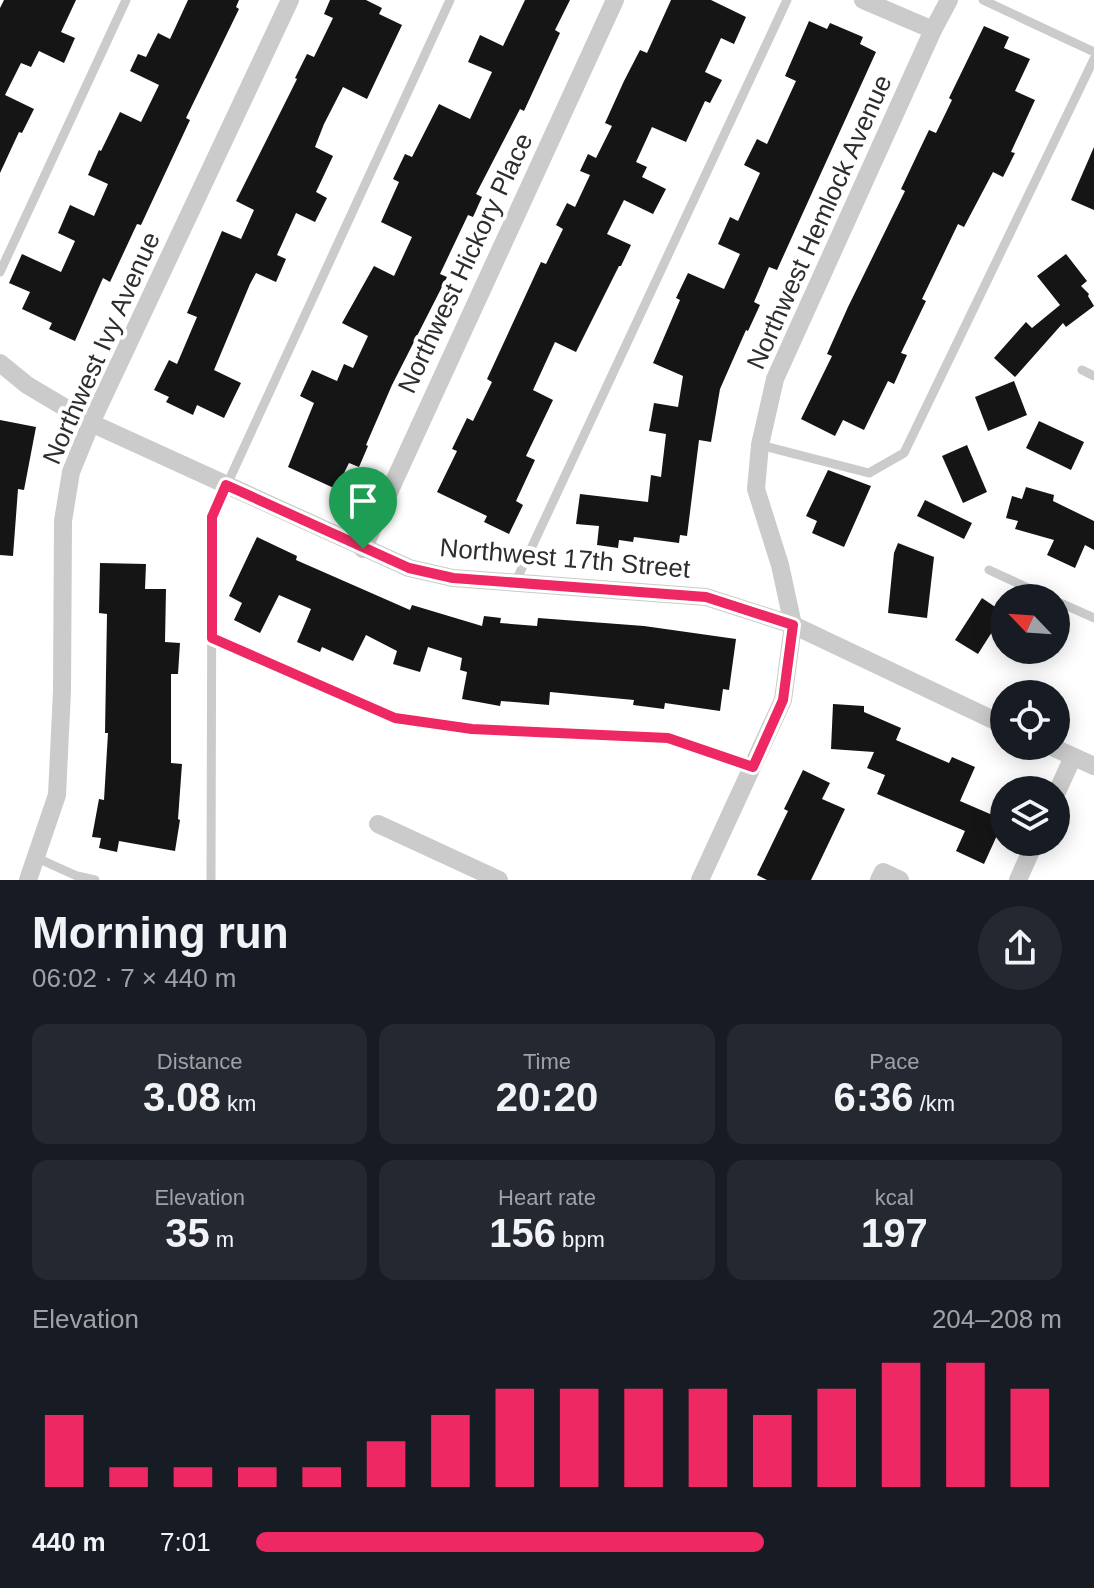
<!DOCTYPE html>
<meta charset="utf-8">
<style>
body{margin:0;font-family:Arial,sans-serif;background:#242831;color:#f1f3f6;height:100vh;display:flex;flex-direction:column;font-size:30px;white-space:nowrap}
*{box-sizing:border-box;margin:0}
p{font-size:26px;color:#9ea1a6}
.icon{flex:none;width:44px;height:44px;fill:none;stroke:currentColor;stroke-width:2;stroke-linecap:round;stroke-linejoin:round}
.map{position:relative;height:880px;overflow:hidden}
.drawer{display:flex;flex-direction:column;background:#171b24;flex:1}
.drawer>*{flex:none}
.needle{width:52px;rotate:295deg}
.buttons{position:absolute;left:990px;top:584px;display:grid;gap:16px}
.buttons a{display:grid;place-items:center;width:80px;height:80px;border-radius:50%;background:#171b24;box-shadow:0 4px 20px #0003;font-size:40px}
.pin{position:absolute;display:grid;place-items:center;width:68px;height:68px;color:#fff;margin:-82px -34px;border-radius:50% 50% 50% 0;rotate:-45deg;box-shadow:0 0 8px #0007}
.pin .icon{rotate:45deg}
.round{display:grid;place-items:center;flex:none;width:84px;height:84px;border-radius:42px;background:#242831}
.overview{display:flex;align-items:center;justify-content:space-between;height:136px;padding:0 32px}
h1{font-size:44px;font-weight:800;line-height:60px}
.stats{display:grid;grid-template-columns:repeat(3,1fr);gap:12px;height:136px;padding:8px 32px}
.stats div{display:grid;align-content:center;border-radius:16px;background:#242831;text-align:center}
.stats b{font-size:40px;font-weight:800}
.stats small{font-size:22px;font-weight:400}
.stats p{font-size:22px}
.chart{height:224px;padding:16px 32px}
.chart p{display:flex;justify-content:space-between}
.chart svg{width:100%;height:144px;margin-top:8px;stroke:#ed2862;stroke-width:6}
ul{padding:0 32px;list-style:none;font-size:26px}
li{display:grid;grid-template-columns:128px 96px 1fr;align-items:center;height:60px}
li i{height:20px;border-radius:10px;background:#ed2862}
.map>svg:first-child{display:block}
.building{fill:#151515}
.lines{fill:none;stroke-linecap:round;stroke-linejoin:round}
.lane{stroke:#cbcbcb;stroke-width:9}
.street{stroke:#cbcbcb;stroke-width:18}
.route-casing{stroke:#fff;stroke-width:16}
.route{stroke:#ed2862;stroke-width:10}
.labels{text-anchor:middle;stroke-width:8;stroke-linejoin:round;paint-order:stroke}
.street-label{font-size:26px;fill:#2e2e2e;stroke:#fff}
</style>
<div class="map">
<svg width="1094" height="880" viewBox="0 0 1094 880">
<rect width="100%" height="100%" fill="#fff"/>
<!-- building -->
<g class="building">
<path d="M4,0H76L61,32L75,38L64,63L39,51L31,67L21,63L5,95L34,109L22,133L19,132L0,173V8Z"/>
<path d="M188,0H239L236,7L239,9L186,118L190,120L141,225L137,224L110,282L103,278L75,341L49,329L52,323L22,309L30,292L9,283L22,254L61,272L75,241L58,233L70,205L94,216L108,184L88,175L99,150L101,151L120,112L141,122L159,85L130,71L138,54L146,57L158,33L170,39Z"/>
<path d="M330,0H366L382,8L379,14L402,25L367,99L343,87L324,124L315,147L333,156L316,192L327,198L315,222L296,213L277,255L286,259L276,282L256,273L250,284L214,370L241,383L224,418L197,405L193,415L166,402L169,397L154,390L169,360L177,364L197,317L187,313L222,231L241,239L254,210L236,201L297,79L295,78L307,54L314,57L333,18L324,14Z"/>
<path d="M525,0H570L555,30L560,33L524,111L520,109L476,194L482,197L473,217L468,215L440,274L447,277L392,385L366,445L368,446L359,467L349,463L336,489L288,467L314,403L300,396L312,370L337,381L344,364L353,368L368,336L342,323L374,266L394,276L412,237L381,222L399,182L393,179L405,154L412,157L439,104L470,119L492,72L468,62L480,35L503,46Z"/>
<path d="M671,0H711L746,17L734,44L721,38L705,72L722,80L710,103L705,101L686,142L652,127L636,162L647,167L642,177L666,189L653,214L624,200L607,234L631,245L621,266H619L576,352L555,342L533,390L553,400L526,456L535,460L516,501L523,505L509,534L484,522L487,516L437,492L457,451L452,449L467,418L473,421L492,382L487,379L541,262L546,264L563,229L556,225L567,203L575,207L590,175L580,171L588,154L596,158L612,126L605,123L624,81L640,50L647,53Z"/>
<path d="M809,21L827,29L830,23L863,37L860,44L876,52L777,270L769,267L754,302L760,305L748,331L746,330L720,389L711,442L699,440L687,536L680,535L679,543L634,537L633,542L619,540L618,548L597,545L599,526L576,524L580,494L648,502L651,475L661,477L666,434L649,431L654,403L678,407L683,376L653,363L680,300L676,298L688,273L724,289L740,254L718,244L730,217L738,221L760,173L744,165L757,139L767,144L796,81L785,76Z"/>
<path d="M984,26L1009,37L1004,48L1030,59L1015,91L1035,100L1011,152L1015,153L1003,177L993,172L964,227L958,224L922,299L926,301L901,353L907,355L894,384L888,381L864,430L843,420L835,436L801,419L832,356L827,354L848,307L905,191L901,189L918,153L929,130L936,133L952,100L949,98Z"/>
<path d="M1094,147V210L1071,200Z"/>
<path d="M1066,254L1087,281L1081,286L1089,294L1088,296L1094,306L1066,327L1063,323L1015,377L994,358L1026,322L1032,328L1060,305L1037,276Z"/>
<path d="M1014,381L1027,415L988,431L975,397Z"/>
<path d="M0,420L36,427L24,490L18,489L13,556L0,555Z"/>
<path d="M1039,421L1084,442L1071,470L1026,448Z"/>
<path d="M967,445L987,492L963,503L942,456Z"/>
<path d="M828,470L871,486L844,547L812,533L817,521L806,516Z"/>
<path d="M1026,487L1054,495L1053,501L1094,521V550L1085,545L1075,568L1047,555L1054,540L1015,529L1018,521L1006,518L1012,496L1022,499Z"/>
<path d="M925,500L972,523L964,539L917,516Z"/>
<path d="M257,537L297,556L296,560L410,610L412,605L482,626L484,616L501,618L500,623L537,626L538,618L644,626L736,639L729,690L723,689L720,711L665,703L664,709L633,705L634,700L550,692L549,705L501,701L500,706L462,699L467,672L460,670L462,658L428,647L420,672L393,664L397,651L366,635L353,661L322,647L320,652L297,642L311,609L279,595L260,633L234,620L242,603L229,596Z"/>
<path d="M898,543L934,557L927,618L888,613L894,553Z"/>
<path d="M100,563L146,564L145,589H166L165,642L180,643L178,674H171V763L182,764L178,819L180,820L175,851L119,841L117,852L99,848L101,838L92,837L99,799L104,800L108,733H105L107,614L99,613Z"/>
<path d="M982,598L1004,613L978,654L955,640Z"/>
<path d="M833,704L864,706V712L901,728L896,740L949,763L952,757L975,767L960,801L1004,820L984,864L956,851L965,831L877,794L885,775L867,768L874,752L831,749Z"/>
<path d="M803,770L830,783L822,799L845,809L811,880H767L757,875L788,811L784,809Z"/>
</g>
<g class="lines">
<!-- lane -->
<g class="lane">
<path d="M983,0L1094,52"/>
<path d="M0,272L126,0"/>
<path d="M1082,370L1094,376"/>
<path d="M760,445L869,473L904,453L1094,59"/>
<path d="M989,570L1050,598"/>
<path d="M515,583L787,0"/>
<path d="M1056,601L1094,618"/>
<path d="M212,638L395,718L472,729L668,738L753,767"/>
<path d="M37,858L77,876L95,880"/>
<path d="M211,880L212,517L450,0"/>
</g>
<!-- street -->
<g class="street">
<path d="M863,0L933,30"/>
<path d="M0,363L27,385L91,423L409,568L453,578L706,597L793,625L1004,725"/>
<path d="M363,549L615,0"/>
<path d="M1050,746L1094,766"/>
<path d="M1056,794L1073,757"/>
<path d="M378,824L499,880"/>
<path d="M28,880L57,795L62,691L63,521L71,472L91,423L290,0"/>
<path d="M700,880L783,700L793,625L780,565L756,489L760,445L775,379L933,30L949,0"/>
<path d="M879,880L883,872L900,880"/>
<path d="M1018,880L1035,842"/>
</g>
</g>
<g class="lines">
<defs>
<path id="route" d="M226,485L409,568L453,578L706,597L793,625L783,700L753,767L668,738L472,729L395,718L212,638V517Z"/>
</defs>
<!-- route casing -->
<use href="#route" class="route-casing"/>
<!-- route -->
<use href="#route" class="route"/>
</g>
<g class="labels">
<!-- street labels -->
<g class="street-label">
<text transform="translate(819 222) rotate(-66)" y="9">Northwest Hemlock Avenue</text>
<text transform="translate(465 263) rotate(-65)" y="9">Northwest Hickory Place</text>
<text transform="translate(101 348) rotate(-66)" y="9">Northwest Ivy Avenue</text>
<text transform="translate(565 558) rotate(5)" y="9">Northwest 17th Street</text>
</g>
</g>
</svg>
<div class="buttons">
<a><svg class="needle" viewBox="-14 -14 28 28"><path d="M0-13l5 13h-10z" fill="#e53935"/><path d="M0 13l5-13h-10z" fill="#9ea1a6"/></svg></a>
<a><svg class="icon" aria-label="locate" viewBox="0 0 24 24"><circle cx="12" cy="12" r="6"/><path d="M12 2v4M12 18v4M2 12h4M18 12h4"/></svg></a>
<a><svg class="icon" aria-label="layers" viewBox="0 0 24 24"><path d="M12 4l9 5-9 5-9-5zM3 14l9 5 9-5"/></svg></a>
</div>
<div class="pin" style="left:363px;top:549px;background:#1e9e55"><svg class="icon" aria-label="arrive" viewBox="0 0 24 24"><path d="M6 21V4h12l-3 4 3 4H6"/></svg></div>
</div>
<section class="drawer">
<div class="overview"><div><h1>Morning run</h1><p>06:02 · 7 × 440 m</p></div><a class="round"><svg class="icon" aria-label="share" viewBox="0 0 24 24"><path d="M12 15V3M7 8l5-5 5 5M5 13v7h14v-7"/></svg></a></div>
<div class="stats">
<div><p>Distance</p><b>3.08<small> km</small></b></div>
<div><p>Time</p><b>20:20</b></div>
<div><p>Pace</p><b>6:36<small> /km</small></b></div>
</div>
<div class="stats">
<div><p>Elevation</p><b>35<small> m</small></b></div>
<div><p>Heart rate</p><b>156<small> bpm</small></b></div>
<div><p>kcal</p><b>197</b></div>
</div>
<div class="chart"><p><span>Elevation</span>204–208 m</p>
<svg viewBox="0 0 160 44" preserveAspectRatio="none"><path d="M5 44V22M15 44V38M25 44V38M35 44V38M45 44V38M55 44V30M65 44V22M75 44V14M85 44V14M95 44V14M105 44V14M115 44V22M125 44V14M135 44V6M145 44V6M155 44V14"/></svg>
</div>
<ul>
<li><b>440 m</b>7:01<i style="width:63%"></i></li>
</ul>
</section>
